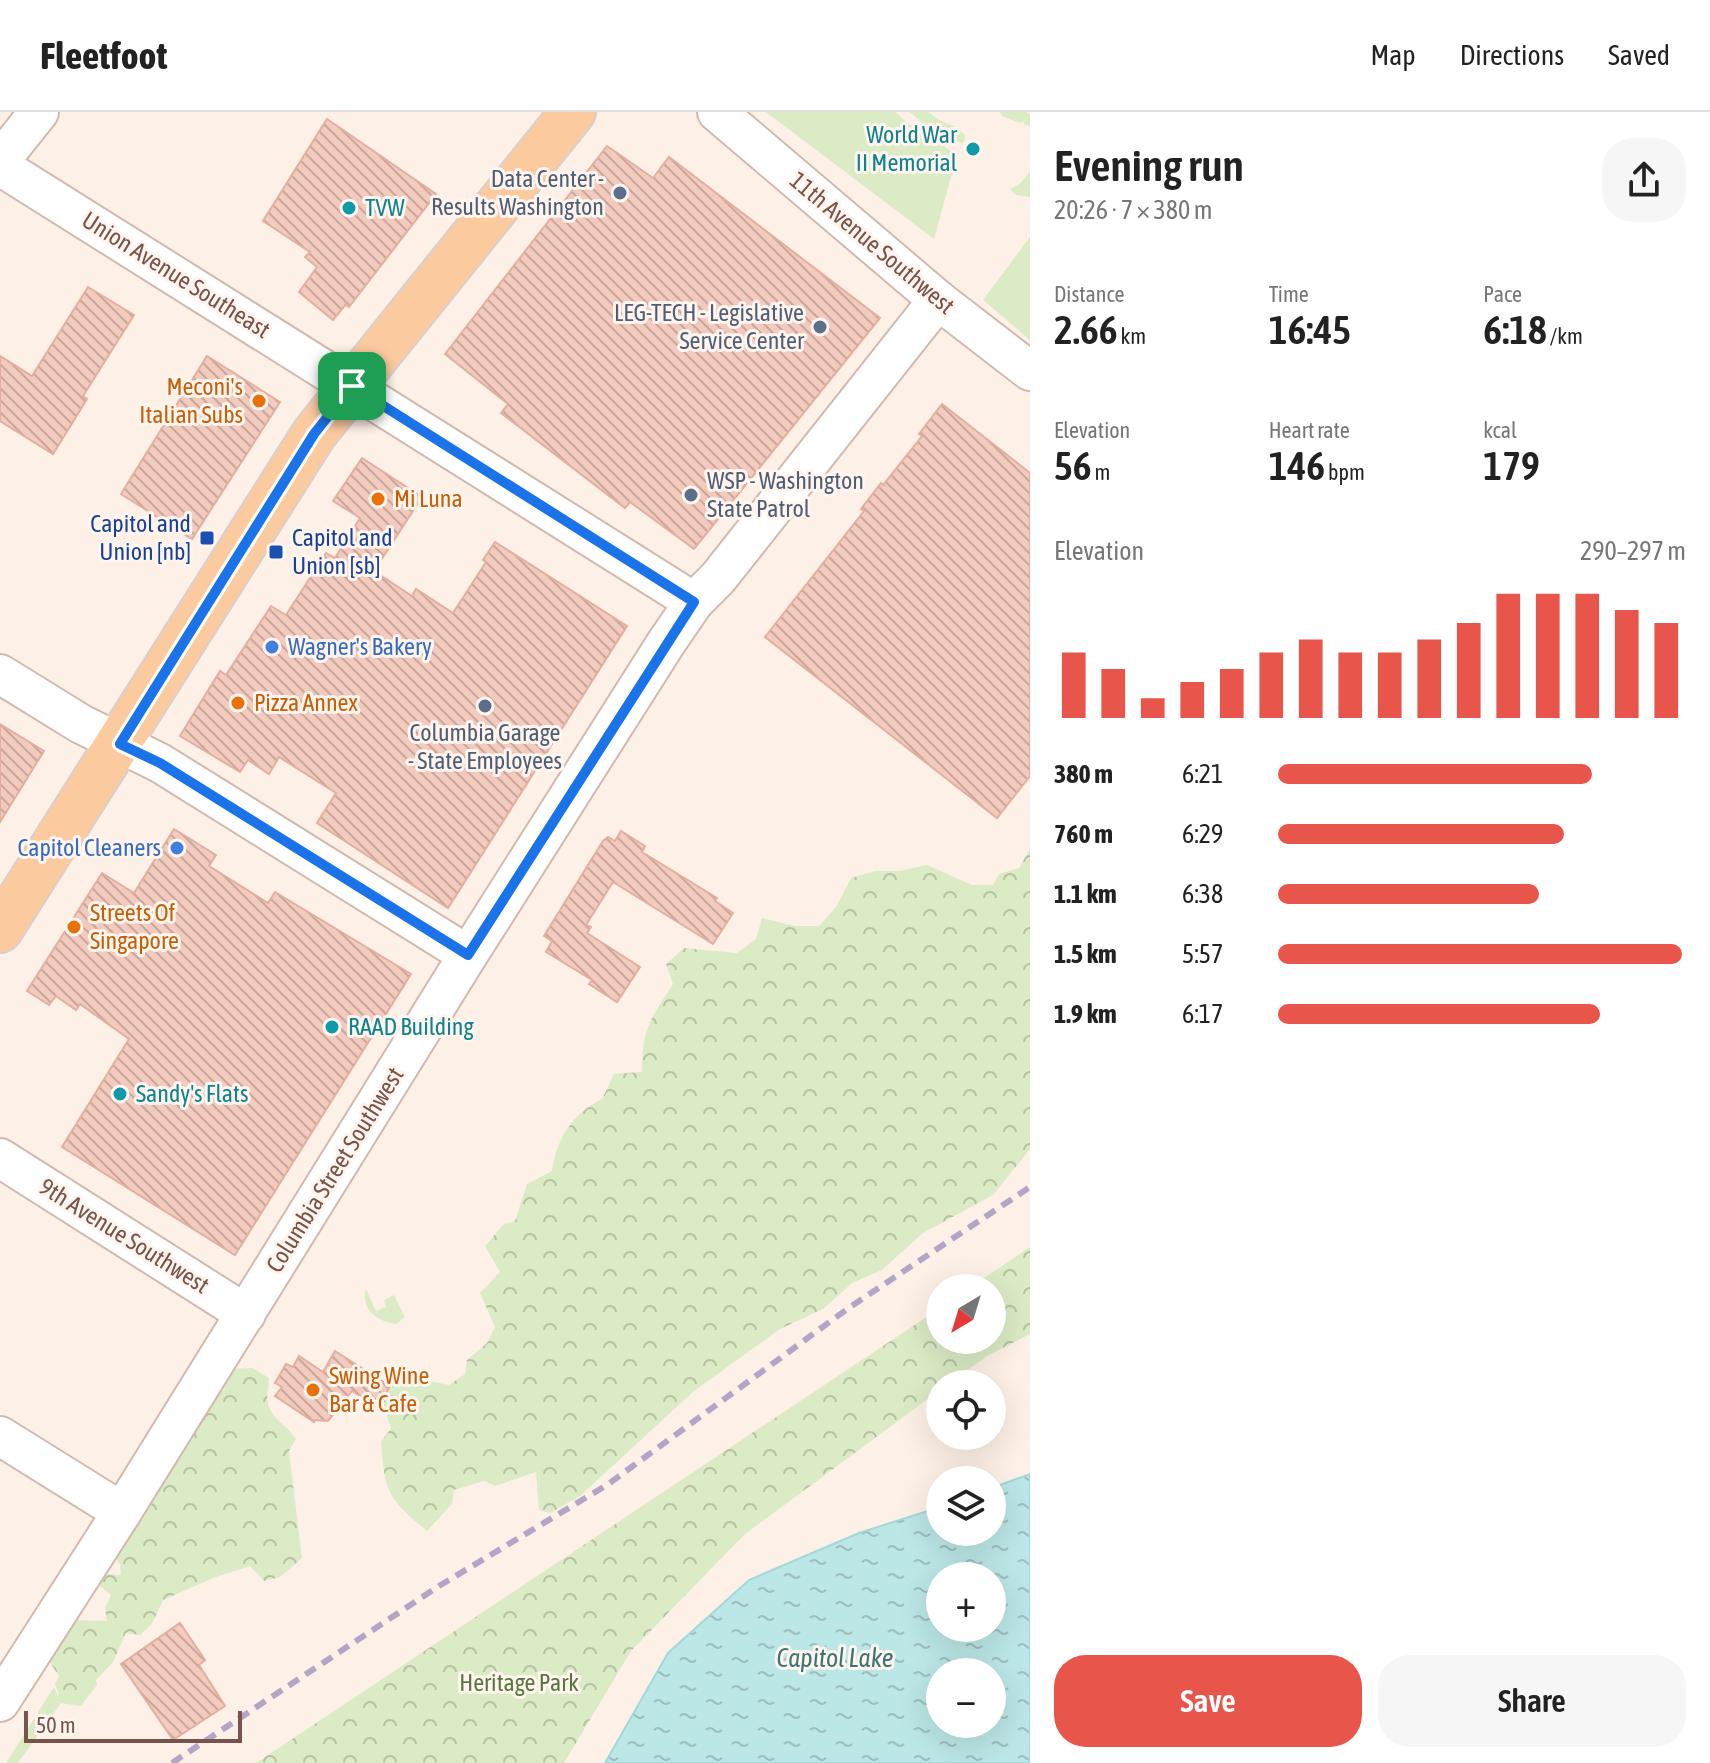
<!DOCTYPE html>
<meta charset="utf-8">
<style>
body{margin:0;font-family:"Asap Condensed",sans-serif;background:#f6f6f6;color:#222;height:100vh;display:flex;flex-direction:column;font-size:30px;white-space:nowrap}
*{box-sizing:border-box;margin:0}
p{font-size:26px;color:#767676}
.icon{flex:none;width:44px;height:44px;fill:none;stroke:currentColor;stroke-width:2;stroke-linecap:round;stroke-linejoin:round}
.map{position:relative;flex:1;overflow:hidden}
.side{display:flex;flex-direction:column;background:#fff;width:680px}
.side>*{flex:none}
.needle{width:52px;rotate:218deg}
.controls{position:absolute;left:926px;top:1162px;display:grid;gap:16px}
.controls a{display:grid;place-items:center;width:80px;height:80px;border-radius:50%;background:#fff;box-shadow:0 8px 32px #0002;font-size:40px}
.scale{position:absolute;left:24px;bottom:20px;width:218px;box-sizing:border-box;padding-left:8px;border:4px solid #77534b;border-top:0;font-size:22px;line-height:28px;white-space:nowrap;color:#77534b;-webkit-text-stroke:6px #fff5ee;paint-order:stroke}
.pin{position:absolute;display:grid;place-items:center;width:68px;height:68px;color:#fff;margin:-34px;border-radius:16px;box-shadow:0 4px 12px #0006}
.round{display:grid;place-items:center;flex:none;width:84px;height:84px;border-radius:32px;background:#f6f6f6}
.headline{display:flex;align-items:center;justify-content:space-between;height:136px;padding:0 24px}
h1{font-size:44px;font-weight:600;line-height:60px}
.figures{display:grid;grid-template-columns:repeat(3,1fr);gap:12px;height:136px;padding:8px 24px}
.figures div{display:grid;align-content:center}
.figures b{font-size:40px;font-weight:600}
.figures small{font-size:22px;font-weight:400}
.figures p{font-size:22px}
.chart{height:224px;padding:16px 24px}
.chart p{display:flex;justify-content:space-between}
.chart svg{width:100%;height:144px;margin-top:8px;stroke:#e7554b;stroke-width:6}
.cta{display:flex;gap:16px;margin-top:auto;padding:16px 24px}
.cta a{flex:1;height:92px;border-radius:32px;background:#e7554b;color:#fff;font-size:32px;font-weight:600;line-height:92px;text-align:center}
.cta a+a{background:#f6f6f6;color:#222}
ul{padding:0 24px;list-style:none;font-size:26px}
li{display:grid;grid-template-columns:128px 96px 1fr;align-items:center;height:60px}
li i{height:20px;border-radius:10px;background:#e7554b}
header{display:flex;align-items:center;gap:48px;box-sizing:border-box;height:112px;padding:0 40px;background:#fff;border-bottom:2px solid #e0e0e0}
header strong{font-size:38px}
nav{display:flex;gap:44px;margin-inline-start:auto;font-size:28px}
main{display:flex;flex:1;min-height:0}
.map>svg:first-child{display:block}
.green{fill:#dbebc5}
.forest{fill:url(#forest-crowns)}
.water{fill:url(#water-ripples);stroke:#a1d9d8;stroke-width:2;fill-rule:evenodd}
.building{fill:url(#building-back-hatch);stroke:#e5ae9e;stroke-width:2}
.lines{fill:none;stroke-linecap:round;stroke-linejoin:round}
.minor-casing{stroke:#d1b9af;stroke-width:42}
.major-casing{stroke:#d9cfcd;stroke-width:48}
.minor{stroke:#fff;stroke-width:38}
.major{stroke:#fbca9f;stroke-width:44}
.rail{stroke:#b2a5c7;stroke-width:6;stroke-dasharray:12 8;stroke-linecap:butt}
.route-casing{stroke:#fff;stroke-width:16}
.route{stroke:#1a73e8;stroke-width:10}
.culture-dot{fill:#0f9aa8;stroke:#fff5ee;stroke-width:3}
.service-dot{fill:#5c6f8a;stroke:#fff5ee;stroke-width:3}
.food-dot{fill:#e8710a;stroke:#fff5ee;stroke-width:3}
.transit-dot{fill:#1a4fb4;stroke:#fff5ee;stroke-width:3}
.shop-dot{fill:#3f7fe0;stroke:#fff5ee;stroke-width:3}
.labels{text-anchor:middle;stroke-width:6;stroke-linejoin:round;paint-order:stroke}
.culture-label{font-size:24px;fill:#0d838f;stroke:#fff5ee;text-anchor:start}
.service-label{font-size:24px;fill:#4e5e75;stroke:#fff5ee;text-anchor:end}
.street-label{font-size:24px;fill:#77534b;stroke:#fff5ee}
.food-label{font-size:24px;fill:#c56008;stroke:#fff5ee;text-anchor:start}
.transit-label{font-size:24px;fill:#164399;stroke:#fff5ee;text-anchor:end}
.shop-label{font-size:24px;fill:#366cbe;stroke:#fff5ee;text-anchor:start}
.park-label{font-size:24px;fill:#597740;stroke:#fff5ee}
.water-label{font-size:26px;font-style:italic;fill:#3b7575;stroke:#fff5ee}
</style>
<header>
<strong>Fleetfoot</strong>
<nav><a>Map</a><a>Directions</a><a>Saved</a></nav>
</header>
<main>
<div class="map">
<svg width="1030" height="1651" viewBox="0 0 1030 1651">
<defs>
<pattern id="forest-crowns" width="20" height="18" patternUnits="userSpaceOnUse" patternTransform="scale(2)"><rect width="20" height="18" fill="#dbebc5"/><path d="M2 6a3 3 0 1 1 6 0M12 15a3 3 0 1 1 6 0" fill="none" stroke="#b6c1a2"/></pattern>
<pattern id="water-ripples" width="26" height="14" patternUnits="userSpaceOnUse" patternTransform="scale(2)"><rect width="26" height="14" fill="#bbe7e6"/><path d="M2 4q2-2 4 0t4 0M15 11q2-2 4 0t4 0" fill="none" stroke="#9dbebc"/></pattern>
<pattern id="building-back-hatch" width="6" height="6" patternUnits="userSpaceOnUse" patternTransform="scale(2)"><rect width="6" height="6" fill="#f2cbbe"/><path d="M-1 5l2 2M0 0l6 6M5-1l2 2" fill="none" stroke="#c9a79c"/></pattern>
</defs>
<rect width="100%" height="100%" fill="#fdf1e7"/>
<!-- green -->
<g class="green">
<path d="M766,0H895L909,12L957,43L934,127Z"/>
<path d="M909,0H929C940,12 955,11 965,23V28L962,32C950,22 940,25 930,18C922,13 918,5 909,0Z"/>
<path d="M1000,0H1026L1030,2V15L1027,12L1025,14L1023,9L1020,11L1002,4Z"/>
<path d="M1030,59V85L1016,83L1010,77L1021,71Z"/>
<path d="M1030,125V228L983,188Z"/>
<path d="M366,1177L376,1199L386,1195L384,1188L394,1183L405,1205L396,1212C378,1210 360,1197 366,1177Z"/>
<path d="M54,1575L58,1584L53,1590L61,1591L18,1651H6Z"/>
</g>
<!-- forest -->
<g class="forest">
<path d="M1030,737V1037L993,1083L923,1121L882,1158L852,1171L823,1197L780,1217L694,1279L580,1384L550,1401L539,1398L536,1360L495,1374L484,1369L454,1378L452,1392L427,1419C388,1386 385,1382 381,1330L391,1316L383,1293L389,1269L419,1267L449,1273L465,1262L467,1248L487,1231L495,1215L480,1181L500,1160L485,1134L504,1112L515,1109L527,1072L552,1059C556,1027 573,1001 602,987L614,962L642,960C642,916 650,908 673,872L666,852L684,836L737,841L756,827L762,806L795,814H819L836,795L851,766L875,759H900L927,753L972,773H993L999,762L1019,756Z"/>
<path d="M1030,1135V1222L987,1244L949,1272H940V1278L745,1422L631,1539L564,1651H256L940,1196V1228H992V1176H969Z"/>
<path d="M253,1256L269,1266C269,1274 266,1285 268,1292C271,1306 288,1314 296,1327L289,1339L302,1446L280,1465L264,1469L250,1454L213,1466L163,1488L152,1512L140,1523L126,1521L113,1550L96,1568L97,1573L81,1594L53,1590L59,1583L55,1572L59,1564L49,1549C56,1525 66,1528 75,1508L107,1509L105,1496L111,1483L99,1473L108,1462L121,1463L120,1452L105,1434L207,1286L225,1277L219,1268L228,1257Z"/>
</g>
<!-- water -->
<path class="water" d="M1030,1362V1651H605L668,1541L749,1468L859,1421L940,1395V1420H992V1376ZM940,1464H992V1516H940ZM940,1560H992V1612H940Z"/>
<!-- building -->
<g class="building">
<path d="M327,7L436,82L349,195L346,192L333,208L299,180L317,155L305,145L310,140L263,109Z"/>
<path d="M607,34L653,66L669,45L880,206L694,437L630,390L625,396L501,301L508,292L445,242Z"/>
<path d="M88,175L134,203L83,284L87,287L53,342L0,309V244L32,264Z"/>
<path d="M207,244L280,290L192,427L121,382Z"/>
<path d="M942,292L1030,361V664L997,706L765,525L864,399L861,397L881,371L883,373L922,324L919,322Z"/>
<path d="M362,346L422,385L374,459L412,484L416,477L453,501L486,450L483,448L495,430L627,514L448,796L317,711L336,681L279,645L269,662L248,648L240,660L180,624L220,559L226,563L271,494L286,503L326,441L335,446L360,406L333,389Z"/>
<path d="M0,612L44,639L0,710Z"/>
<path d="M174,717L216,743L209,754L268,791L275,780L411,862L235,1143L62,1035L129,927L80,892L76,898L56,884L49,893L27,879L102,761L134,781Z"/>
<path d="M621,719L645,734L642,740L717,786L715,789L733,801L713,832L613,770L586,813L591,815L587,821L640,855L617,890L589,872L592,868L546,840L552,829L544,824L603,729L608,725L615,729Z"/>
<path d="M335,1239L390,1274L378,1295L352,1279L328,1309L315,1308L314,1310L275,1284L282,1275L275,1271L286,1252L293,1255L299,1244L323,1260Z"/>
<path d="M180,1511L205,1548L199,1553L225,1594L173,1628L121,1552Z"/>
</g>
<g class="lines">
<defs>
<g id="minor">
<path d="M717,0L938,188L1030,259"/>
<path d="M0,49L39,0"/>
<path d="M0,54L694,490"/>
<path d="M0,562L81,612L160,651L468,843"/>
<path d="M0,1046L246,1202"/>
<path d="M0,1324L122,1400"/>
<path d="M0,1590L122,1400L468,843L666,531L694,490L718,466L938,188"/>
</g>
<path id="major" d="M0,818L314,322L573,0"/>
</defs>
<!-- minor casing -->
<use href="#minor" class="minor-casing"/>
<!-- major casing -->
<use href="#major" class="major-casing"/>
<!-- minor -->
<use href="#minor" class="minor"/>
<!-- major -->
<use href="#major" class="major"/>
<!-- rail -->
<path class="rail" d="M172,1651L439,1474L607,1373L850,1195L1030,1075"/>
</g>
<g class="lines">
<defs>
<path id="route" d="M352,274L694,490L468,843L160,651L120,632L314,322Z"/>
</defs>
<!-- route casing -->
<use href="#route" class="route-casing"/>
<!-- route -->
<use href="#route" class="route"/>
</g>
<!-- markers -->
<g class="culture-dot">
<circle cx="973" cy="37" r="8"/>
<circle cx="349" cy="96" r="8"/>
<circle cx="332" cy="915" r="8"/>
<circle cx="120" cy="982" r="8"/>
</g>
<g class="service-dot">
<circle cx="620" cy="81" r="8"/>
<circle cx="820" cy="215" r="8"/>
<circle cx="691" cy="383" r="8"/>
<circle cx="485" cy="594" r="8"/>
</g>
<g class="food-dot">
<circle cx="259" cy="289" r="8"/>
<circle cx="378" cy="387" r="8"/>
<circle cx="238" cy="591" r="8"/>
<circle cx="74" cy="815" r="8"/>
<circle cx="313" cy="1278" r="8"/>
</g>
<g class="transit-dot">
<rect x="199" y="418" width="16" height="16" rx="4"/>
<rect x="268" y="432" width="16" height="16" rx="4"/>
</g>
<g class="shop-dot">
<circle cx="272" cy="535" r="8"/>
<circle cx="177" cy="736" r="8"/>
</g>
<g class="labels">
<!-- culture labels -->
<g class="culture-label">
<text x="957" y="31" text-anchor="end">World War<tspan x="957" dy="28">II Memorial</tspan></text>
<text x="365" y="104">TVW</text>
<text x="348" y="923">RAAD Building</text>
<text x="136" y="990">Sandy's Flats</text>
</g>
<!-- service labels -->
<g class="service-label">
<text x="604" y="75">Data Center -<tspan x="604" dy="28">Results Washington</tspan></text>
<text x="804" y="209">LEG-TECH - Legislative<tspan x="804" dy="28">Service Center</tspan></text>
<text x="707" y="377" text-anchor="start">WSP - Washington<tspan x="707" dy="28">State Patrol</tspan></text>
<text x="485" y="629" text-anchor="middle">Columbia Garage<tspan x="485" dy="28">- State Employees</tspan></text>
</g>
<!-- street labels -->
<g class="street-label">
<text transform="translate(872 131) rotate(40)" y="8">11th Avenue Southwest</text>
<text transform="translate(176 163) rotate(32)" y="8">Union Avenue Southeast</text>
<text transform="translate(335 1058) rotate(-58)" y="8">Columbia Street Southwest</text>
<text transform="translate(124 1124) rotate(32)" y="8">9th Avenue Southwest</text>
</g>
<!-- food labels -->
<g class="food-label">
<text x="243" y="283" text-anchor="end">Meconi's<tspan x="243" dy="28">Italian Subs</tspan></text>
<text x="394" y="395">Mi Luna</text>
<text x="254" y="599">Pizza Annex</text>
<text x="90" y="809">Streets Of<tspan x="90" dy="28">Singapore</tspan></text>
<text x="329" y="1272">Swing Wine<tspan x="329" dy="28">Bar &amp; Cafe</tspan></text>
</g>
<!-- transit labels -->
<g class="transit-label">
<text x="191" y="420">Capitol and<tspan x="191" dy="28">Union [nb]</tspan></text>
<text x="292" y="434" text-anchor="start">Capitol and<tspan x="292" dy="28">Union [sb]</tspan></text>
</g>
<!-- shop labels -->
<g class="shop-label">
<text x="288" y="543">Wagner's Bakery</text>
<text x="161" y="744" text-anchor="end">Capitol Cleaners</text>
</g>
<!-- park labels -->
<g class="park-label">
<text x="519" y="1579">Heritage Park</text>
</g>
<!-- water labels -->
<g class="water-label">
<text x="835" y="1555">Capitol Lake</text>
</g>
</g>
</svg>
<div class="controls">
<a><svg class="needle" viewBox="-14 -14 28 28"><path d="M0-13l5 13h-10z" fill="#e53935"/><path d="M0 13l5-13h-10z" fill="#767676"/></svg></a>
<a><svg class="icon" aria-label="locate" viewBox="0 0 24 24"><circle cx="12" cy="12" r="6"/><path d="M12 2v4M12 18v4M2 12h4M18 12h4"/></svg></a>
<a><svg class="icon" aria-label="layers" viewBox="0 0 24 24"><path d="M12 4l9 5-9 5-9-5zM3 14l9 5 9-5"/></svg></a>
<a>+</a>
<a>−</a>
</div>
<div class="scale">50 m</div>
<div class="pin" style="left:352px;top:274px;background:#1e9e55"><svg class="icon" aria-label="arrive" viewBox="0 0 24 24"><path d="M6 21V4h12l-3 4 3 4H6"/></svg></div>
</div>
<section class="side">
<div class="headline"><div><h1>Evening run</h1><p>20:26 · 7 × 380 m</p></div><a class="round"><svg class="icon" aria-label="share" viewBox="0 0 24 24"><path d="M12 15V3M7 8l5-5 5 5M5 13v7h14v-7"/></svg></a></div>
<div class="figures">
<div><p>Distance</p><b>2.66<small> km</small></b></div>
<div><p>Time</p><b>16:45</b></div>
<div><p>Pace</p><b>6:18<small> /km</small></b></div>
</div>
<div class="figures">
<div><p>Elevation</p><b>56<small> m</small></b></div>
<div><p>Heart rate</p><b>146<small> bpm</small></b></div>
<div><p>kcal</p><b>179</b></div>
</div>
<div class="chart"><p><span>Elevation</span>290–297 m</p>
<svg viewBox="0 0 160 44" preserveAspectRatio="none"><path d="M5 44V24M15 44V29M25 44V38M35 44V33M45 44V29M55 44V24M65 44V20M75 44V24M85 44V24M95 44V20M105 44V15M115 44V6M125 44V6M135 44V6M145 44V11M155 44V15"/></svg>
</div>
<ul>
<li><b>380 m</b>6:21<i style="width:77%"></i></li>
<li><b>760 m</b>6:29<i style="width:70%"></i></li>
<li><b>1.1 km</b>6:38<i style="width:64%"></i></li>
<li><b>1.5 km</b>5:57<i style="width:99%"></i></li>
<li><b>1.9 km</b>6:17<i style="width:79%"></i></li>
</ul>
<div class="cta"><a>Save</a><a>Share</a></div>
</section>
</main>
